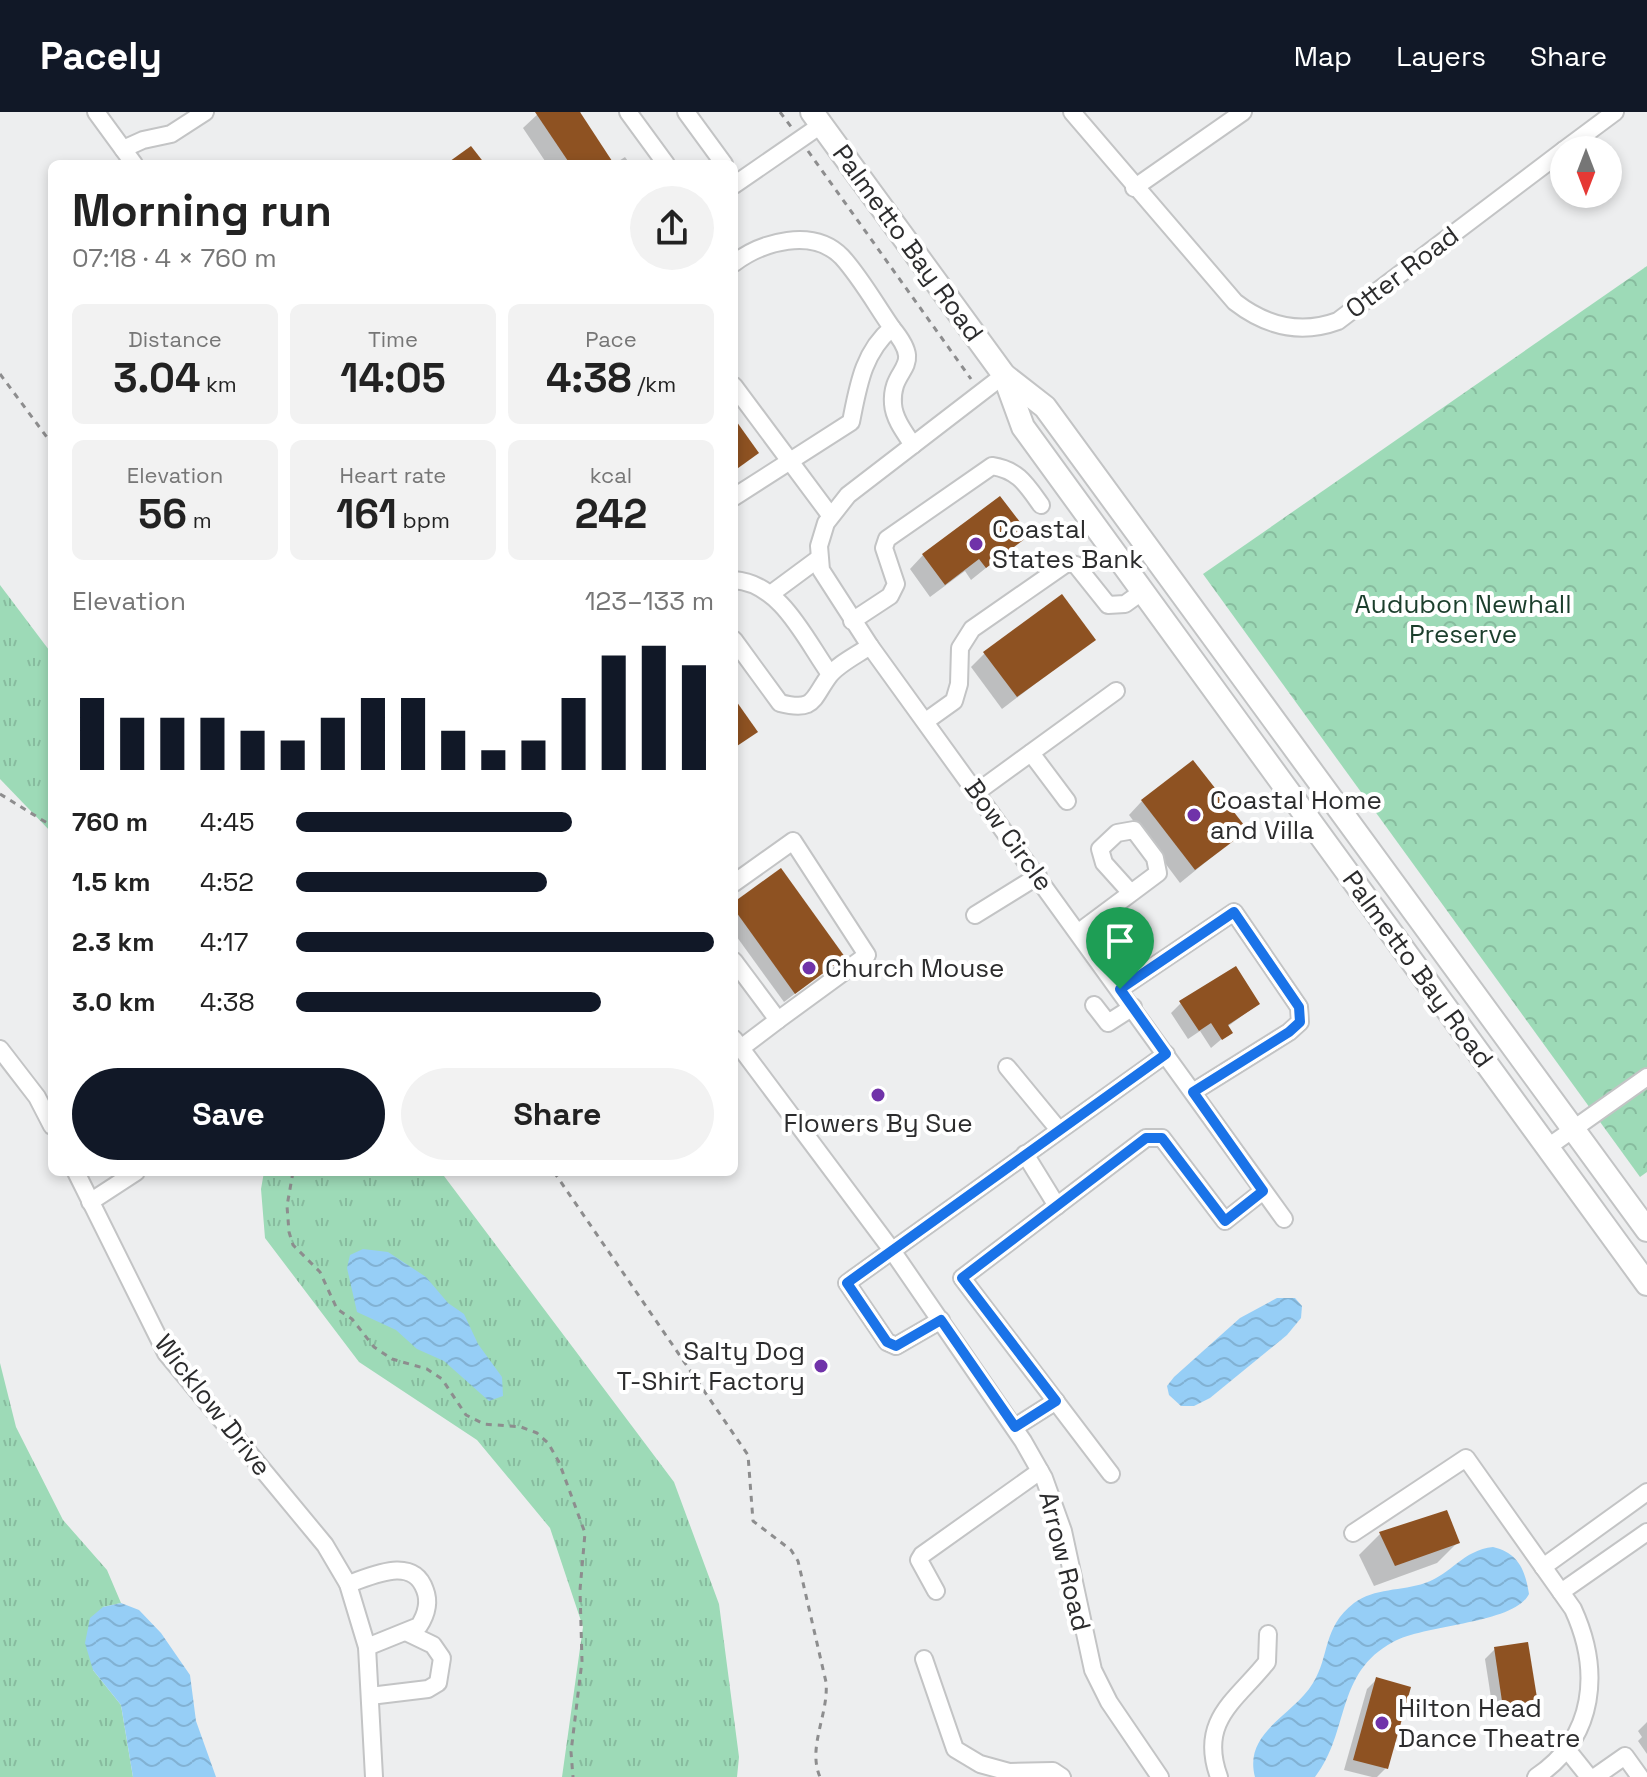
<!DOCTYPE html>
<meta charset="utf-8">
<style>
body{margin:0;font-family:"Space Grotesk",sans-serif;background:#f2f2f2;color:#222;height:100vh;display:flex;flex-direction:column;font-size:30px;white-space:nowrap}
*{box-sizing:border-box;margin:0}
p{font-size:26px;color:#767676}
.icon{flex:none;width:44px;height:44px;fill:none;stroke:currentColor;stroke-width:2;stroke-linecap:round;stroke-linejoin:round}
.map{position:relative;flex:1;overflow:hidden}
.drawer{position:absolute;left:48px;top:48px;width:690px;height:1016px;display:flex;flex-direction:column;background:#fff;border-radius:12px;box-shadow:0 4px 12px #0003}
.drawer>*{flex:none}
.needle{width:52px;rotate:180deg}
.tools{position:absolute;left:1550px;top:24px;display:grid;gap:16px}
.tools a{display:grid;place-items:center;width:72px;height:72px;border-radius:50%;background:#fff;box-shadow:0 4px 12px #0003;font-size:40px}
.pin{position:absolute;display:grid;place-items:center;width:68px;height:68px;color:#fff;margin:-82px -34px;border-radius:50% 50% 50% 0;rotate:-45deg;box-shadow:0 0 8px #0007}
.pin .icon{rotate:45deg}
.round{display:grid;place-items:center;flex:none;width:84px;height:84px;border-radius:42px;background:#f2f2f2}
.summary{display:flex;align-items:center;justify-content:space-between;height:136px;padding:0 24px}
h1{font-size:44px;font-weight:700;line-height:60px}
.figures{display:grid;grid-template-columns:repeat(3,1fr);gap:12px;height:136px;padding:8px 24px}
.figures div{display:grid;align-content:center;border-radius:12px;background:#f2f2f2;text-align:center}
.figures b{font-size:40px;font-weight:700}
.figures small{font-size:22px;font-weight:400}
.figures p{font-size:22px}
.chart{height:224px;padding:16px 24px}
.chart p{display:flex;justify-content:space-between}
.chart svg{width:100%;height:144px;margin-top:8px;stroke:#111827;stroke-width:6}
.action{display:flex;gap:16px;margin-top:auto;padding:16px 24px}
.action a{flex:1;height:92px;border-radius:48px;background:#111827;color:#fff;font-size:32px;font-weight:700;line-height:92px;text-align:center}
.action a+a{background:#f2f2f2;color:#222}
ul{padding:0 24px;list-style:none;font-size:26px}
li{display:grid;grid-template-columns:128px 96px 1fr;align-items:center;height:60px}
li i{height:20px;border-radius:10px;background:#111827}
header{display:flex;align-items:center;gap:48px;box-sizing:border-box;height:112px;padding:0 40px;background:#111827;color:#fff}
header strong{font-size:38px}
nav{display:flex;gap:44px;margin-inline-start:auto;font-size:28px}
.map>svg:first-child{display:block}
.grass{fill:url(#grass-tufts)}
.forest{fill:url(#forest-crowns)}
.water{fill:url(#water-waves)}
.shadow{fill:#0003}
.building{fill:#8e5222}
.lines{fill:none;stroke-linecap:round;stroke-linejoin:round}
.minor-casing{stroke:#c3c4c5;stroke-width:20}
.highway-casing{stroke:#c3c4c5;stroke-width:26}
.path{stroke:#8d8d8e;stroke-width:3;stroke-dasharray:6 6;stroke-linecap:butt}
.minor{stroke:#fff;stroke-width:16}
.highway{stroke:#fff;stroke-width:22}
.route-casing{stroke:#fff;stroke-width:16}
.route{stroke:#1a73e8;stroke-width:10}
.poi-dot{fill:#7033a9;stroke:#fff;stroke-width:3}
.labels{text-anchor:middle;stroke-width:8;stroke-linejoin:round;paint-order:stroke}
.street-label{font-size:26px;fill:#2c2c2d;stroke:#fff}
.poi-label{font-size:26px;fill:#2c2c2d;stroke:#fff;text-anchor:start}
.park-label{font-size:26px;fill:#1b3e2c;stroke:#fff}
</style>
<header>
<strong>Pacely</strong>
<nav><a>Map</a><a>Layers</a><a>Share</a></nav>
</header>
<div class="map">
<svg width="1647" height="1665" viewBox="0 0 1647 1665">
<defs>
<pattern id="grass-tufts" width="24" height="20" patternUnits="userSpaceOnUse" patternTransform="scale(2)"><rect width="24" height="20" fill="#9ddab7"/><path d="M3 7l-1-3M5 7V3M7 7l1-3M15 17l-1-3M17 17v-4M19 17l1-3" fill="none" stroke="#87bb9e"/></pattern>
<pattern id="forest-crowns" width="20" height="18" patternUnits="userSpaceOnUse" patternTransform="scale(2)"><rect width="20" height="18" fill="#9ddab7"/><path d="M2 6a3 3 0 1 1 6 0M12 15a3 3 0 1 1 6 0" fill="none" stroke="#87bb9e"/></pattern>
<pattern id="water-waves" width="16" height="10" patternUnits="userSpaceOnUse" patternTransform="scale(2)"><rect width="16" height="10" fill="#96cef6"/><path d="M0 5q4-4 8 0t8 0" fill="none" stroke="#81b1d3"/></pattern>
</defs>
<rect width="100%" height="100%" fill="#edeeef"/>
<!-- grass -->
<g class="grass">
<path d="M0,473L52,542V721L0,667Z"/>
<path d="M264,1060H441L674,1370L719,1492L739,1645L737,1665H562L583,1515L550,1416L477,1328L359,1250L265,1126L261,1077Z"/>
<path d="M0,1251L16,1315L63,1408L107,1458L121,1491L103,1495L93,1558L121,1593L133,1665H0Z"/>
</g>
<!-- forest -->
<path class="forest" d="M1647,154V1060L1640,1065L1203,462Z"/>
<!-- water -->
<g class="water">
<path d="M363,1137L388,1140L426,1165L448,1191L464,1202L478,1232L502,1265L503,1284L489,1289L444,1249L417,1237L396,1218L357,1200L347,1156L350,1143Z"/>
<path d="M1277,1186H1295L1302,1194L1301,1206L1287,1223L1210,1286L1194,1294H1181L1169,1283L1167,1274L1174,1265L1240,1206Z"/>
<path d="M1493,1435C1518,1441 1525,1457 1529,1482C1514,1512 1426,1512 1393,1530C1335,1561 1350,1620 1315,1665H1255C1243,1620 1294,1603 1313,1571C1330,1544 1322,1516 1354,1491C1374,1476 1402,1479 1425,1471C1452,1462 1463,1438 1493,1435Z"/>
<path d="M121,1491L139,1498L161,1521L190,1563L196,1609L216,1665H133L121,1593L93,1558L85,1531L90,1506L103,1495Z"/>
</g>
<!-- shadow -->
<g class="shadow">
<path d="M540,0H581L579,3L612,52H547L523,16Z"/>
<path d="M625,45L630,52H614Z"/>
<path d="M1027,423L971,468L965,459L930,485L910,457L923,443Z"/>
<path d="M1093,528L1002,597L971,555L985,541Z"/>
<path d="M1142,689L1245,718L1180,771L1129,703Z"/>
<path d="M734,792L843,845L784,890L734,821Z"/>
<path d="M1181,891L1258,892L1227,915L1230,920L1211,936L1200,919L1188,927L1171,901Z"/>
<path d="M1380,1422L1458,1430L1437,1451L1374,1474L1359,1443Z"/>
<path d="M1495,1537L1536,1591L1526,1601L1494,1605L1485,1547Z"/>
<path d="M1377,1567L1386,1656L1377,1665H1372L1344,1658L1367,1577Z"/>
<path d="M1647,1610V1642L1638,1629L1642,1625L1638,1619Z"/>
</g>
<!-- building -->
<g class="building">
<path d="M535,0H580L614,52H570Z"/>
<path d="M471,34L485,52H446Z"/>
<path d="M734,306L759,341L734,359Z"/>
<path d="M1000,384L1030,423L986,456L979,447L945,473L922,442Z"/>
<path d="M1062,482L1096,528L1017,585L983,540Z"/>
<path d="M734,586L758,620L734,636Z"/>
<path d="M1193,648L1248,718L1195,758L1141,688Z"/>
<path d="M781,756L845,845L795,882L734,797V790Z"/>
<path d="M1236,854L1260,892L1228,913L1233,921L1222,928L1211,911L1199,919L1179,889Z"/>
<path d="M1447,1398L1460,1431L1395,1454L1379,1420Z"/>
<path d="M1528,1530L1538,1592L1503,1596L1494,1535Z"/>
<path d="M1376,1565L1411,1575L1388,1657L1353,1648Z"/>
</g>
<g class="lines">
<defs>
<g id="minor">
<path d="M96,0L134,52"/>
<path d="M628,0L666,52"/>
<path d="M686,0L724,52"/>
<path d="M1072,0L1235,190C1266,214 1300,223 1338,209L1564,38"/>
<path d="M123,37L143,28L171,22L205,0"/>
<path d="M1564,38L1615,0"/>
<path d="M734,73L821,13"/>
<path d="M1134,76L1243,0"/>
<path d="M734,151C762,130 813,115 842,145C861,166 876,193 892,216C863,240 858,275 851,310L734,385"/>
<path d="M892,216C927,258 890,253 893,292C894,307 905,321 913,333"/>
<path d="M1004,263L848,383L826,411L819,434L821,458L870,534L1284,1107"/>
<path d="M734,274L830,403"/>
<path d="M734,468C781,471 805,527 830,562"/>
<path d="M772,481L818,447"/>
<path d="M852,509L890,484L896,472L884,436L887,427L992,354C1018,358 1026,372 1041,393"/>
<path d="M734,528L780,591C815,600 812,587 829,564C838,552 857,543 870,534"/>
<path d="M926,609L954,589L959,572L960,536L972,517L1067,451L1076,453L1108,493L1125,492L1143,479"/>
<path d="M1031,641L1067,689"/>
<path d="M977,680L1116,579"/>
<path d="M734,771L793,729L867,843L778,908"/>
<path d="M975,803L1038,764"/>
<path d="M1079,820L1158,761L1155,746L1134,718L1117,721L1100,737L1104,751L1131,781"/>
<path d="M734,849L778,908L741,936"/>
<path d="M1120,877L1234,800L1299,895L1300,910L1289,920L1193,980"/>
<path d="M1094,893L1108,911L1133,895"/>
<path d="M734,927L891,1137L1023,1329L1044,1366L1063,1419L1093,1558L1109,1590L1160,1665"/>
<path d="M0,937L37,985L52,1014"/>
<path d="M1007,955L1059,1018"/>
<path d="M1548,1035L1647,965"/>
<path d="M1025,1042L1057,1094"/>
<path d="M76,1060L166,1241L325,1433L348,1472L367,1535L374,1665"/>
<path d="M90,1090L136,1060"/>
<path d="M941,1208L896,1234L887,1230L847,1171L1166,942"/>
<path d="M1015,1315L1056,1289"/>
<path d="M1111,1362L962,1166L1146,1026H1162L1225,1109L1263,1079"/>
<path d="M1353,1421L1466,1346L1573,1497C1601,1558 1596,1625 1536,1665"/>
<path d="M1543,1455L1647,1380"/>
<path d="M348,1472C372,1464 413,1443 425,1478C430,1491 426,1503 419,1514L367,1535"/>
<path d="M936,1479L919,1448L922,1443L1040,1359"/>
<path d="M1561,1480L1647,1420"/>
<path d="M924,1547L955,1637L980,1652L1009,1660L1053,1659L1062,1665"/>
<path d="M370,1584L428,1577L438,1571L442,1546L433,1533L408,1521"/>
<path d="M1565,1635L1589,1665"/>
<path d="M1219,1665C1198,1608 1237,1588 1267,1550L1268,1522"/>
<path d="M1595,1665L1625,1644L1640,1665"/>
</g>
<g id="highway">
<path d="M812,0L1004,263L1045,295L1647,1118"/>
<path d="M1004,263L1023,315L1647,1172"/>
</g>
</defs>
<!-- minor casing -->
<use href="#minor" class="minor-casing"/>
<!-- highway casing -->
<use href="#highway" class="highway-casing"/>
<!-- path -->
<g class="path">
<path d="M780,0L792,16"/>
<path d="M808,39L971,267"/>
<path d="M0,262L52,332"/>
<path d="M0,682L52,714"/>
<path d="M293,1060L287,1094L289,1120L293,1133L320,1160L337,1197L352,1207L374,1235L392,1247L427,1257L442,1267L466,1303L484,1312L521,1315L537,1321L548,1331L559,1350L585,1421L580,1478L582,1549L571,1640L573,1665"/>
<path d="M554,1060L748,1343L753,1409L791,1438L798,1449L826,1570C829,1602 807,1635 820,1665"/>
</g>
<!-- minor -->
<use href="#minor" class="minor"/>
<!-- highway -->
<use href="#highway" class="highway"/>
</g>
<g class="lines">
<defs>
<path id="route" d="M1234,800L1299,895L1300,910L1289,920L1193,980L1263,1079L1225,1109L1162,1026H1146L962,1166L1056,1289L1015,1315L941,1208L896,1234L887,1230L847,1171L1166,942L1120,877Z"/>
</defs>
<!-- route casing -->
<use href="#route" class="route-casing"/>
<!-- route -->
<use href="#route" class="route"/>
</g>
<!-- markers -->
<g class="poi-dot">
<circle cx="976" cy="432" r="8"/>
<circle cx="1194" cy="703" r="8"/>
<circle cx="809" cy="856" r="8"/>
<circle cx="878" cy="983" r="8"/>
<circle cx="821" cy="1254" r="8"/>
<circle cx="1382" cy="1611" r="8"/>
</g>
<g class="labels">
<!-- street labels -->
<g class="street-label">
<text transform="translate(908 131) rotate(54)" y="9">Palmetto Bay Road</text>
<text transform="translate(1402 160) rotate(-37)" y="9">Otter Road</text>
<text transform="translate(1009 723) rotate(54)" y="9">Bow Circle</text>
<text transform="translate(1418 857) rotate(54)" y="9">Palmetto Bay Road</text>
<text transform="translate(213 1293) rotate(52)" y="9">Wicklow Drive</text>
<text transform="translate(1065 1449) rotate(76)" y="9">Arrow Road</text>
</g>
<!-- poi labels -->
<g class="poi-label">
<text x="992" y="426">Coastal<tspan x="992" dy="30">States Bank</tspan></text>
<text x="1210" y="697">Coastal Home<tspan x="1210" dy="30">and Villa</tspan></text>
<text x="825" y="865">Church Mouse</text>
<text x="878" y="1020" text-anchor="middle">Flowers By Sue</text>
<text x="805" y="1248" text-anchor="end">Salty Dog<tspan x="805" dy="30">T-Shirt Factory</tspan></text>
<text x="1398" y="1605">Hilton Head<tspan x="1398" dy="30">Dance Theatre</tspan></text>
</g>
<!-- park labels -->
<g class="park-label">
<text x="1463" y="501">Audubon Newhall<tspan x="1463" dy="30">Preserve</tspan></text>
</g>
</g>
</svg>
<div class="tools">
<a><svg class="needle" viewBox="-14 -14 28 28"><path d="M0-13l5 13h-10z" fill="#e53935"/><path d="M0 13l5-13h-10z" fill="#767676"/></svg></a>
</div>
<div class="pin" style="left:1120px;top:877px;background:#1e9e55"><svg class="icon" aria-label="arrive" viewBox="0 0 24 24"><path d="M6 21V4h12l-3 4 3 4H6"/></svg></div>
<section class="drawer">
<div class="summary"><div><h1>Morning run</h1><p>07:18 · 4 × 760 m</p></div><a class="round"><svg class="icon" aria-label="share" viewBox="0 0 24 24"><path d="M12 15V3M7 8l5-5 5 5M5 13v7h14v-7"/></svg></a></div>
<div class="figures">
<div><p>Distance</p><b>3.04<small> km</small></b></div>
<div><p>Time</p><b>14:05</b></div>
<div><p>Pace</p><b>4:38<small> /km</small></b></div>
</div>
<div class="figures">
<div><p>Elevation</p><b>56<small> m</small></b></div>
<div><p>Heart rate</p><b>161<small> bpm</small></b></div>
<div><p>kcal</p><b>242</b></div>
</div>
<div class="chart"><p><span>Elevation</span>123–133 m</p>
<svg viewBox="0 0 160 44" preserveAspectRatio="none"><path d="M5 44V22M15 44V28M25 44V28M35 44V28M45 44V32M55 44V35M65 44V28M75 44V22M85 44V22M95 44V32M105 44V38M115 44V35M125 44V22M135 44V9M145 44V6M155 44V12"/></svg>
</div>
<ul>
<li><b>760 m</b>4:45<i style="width:66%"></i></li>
<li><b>1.5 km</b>4:52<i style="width:60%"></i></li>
<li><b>2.3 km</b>4:17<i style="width:100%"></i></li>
<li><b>3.0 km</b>4:38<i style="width:73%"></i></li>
</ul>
<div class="action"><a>Save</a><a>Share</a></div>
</section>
</div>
